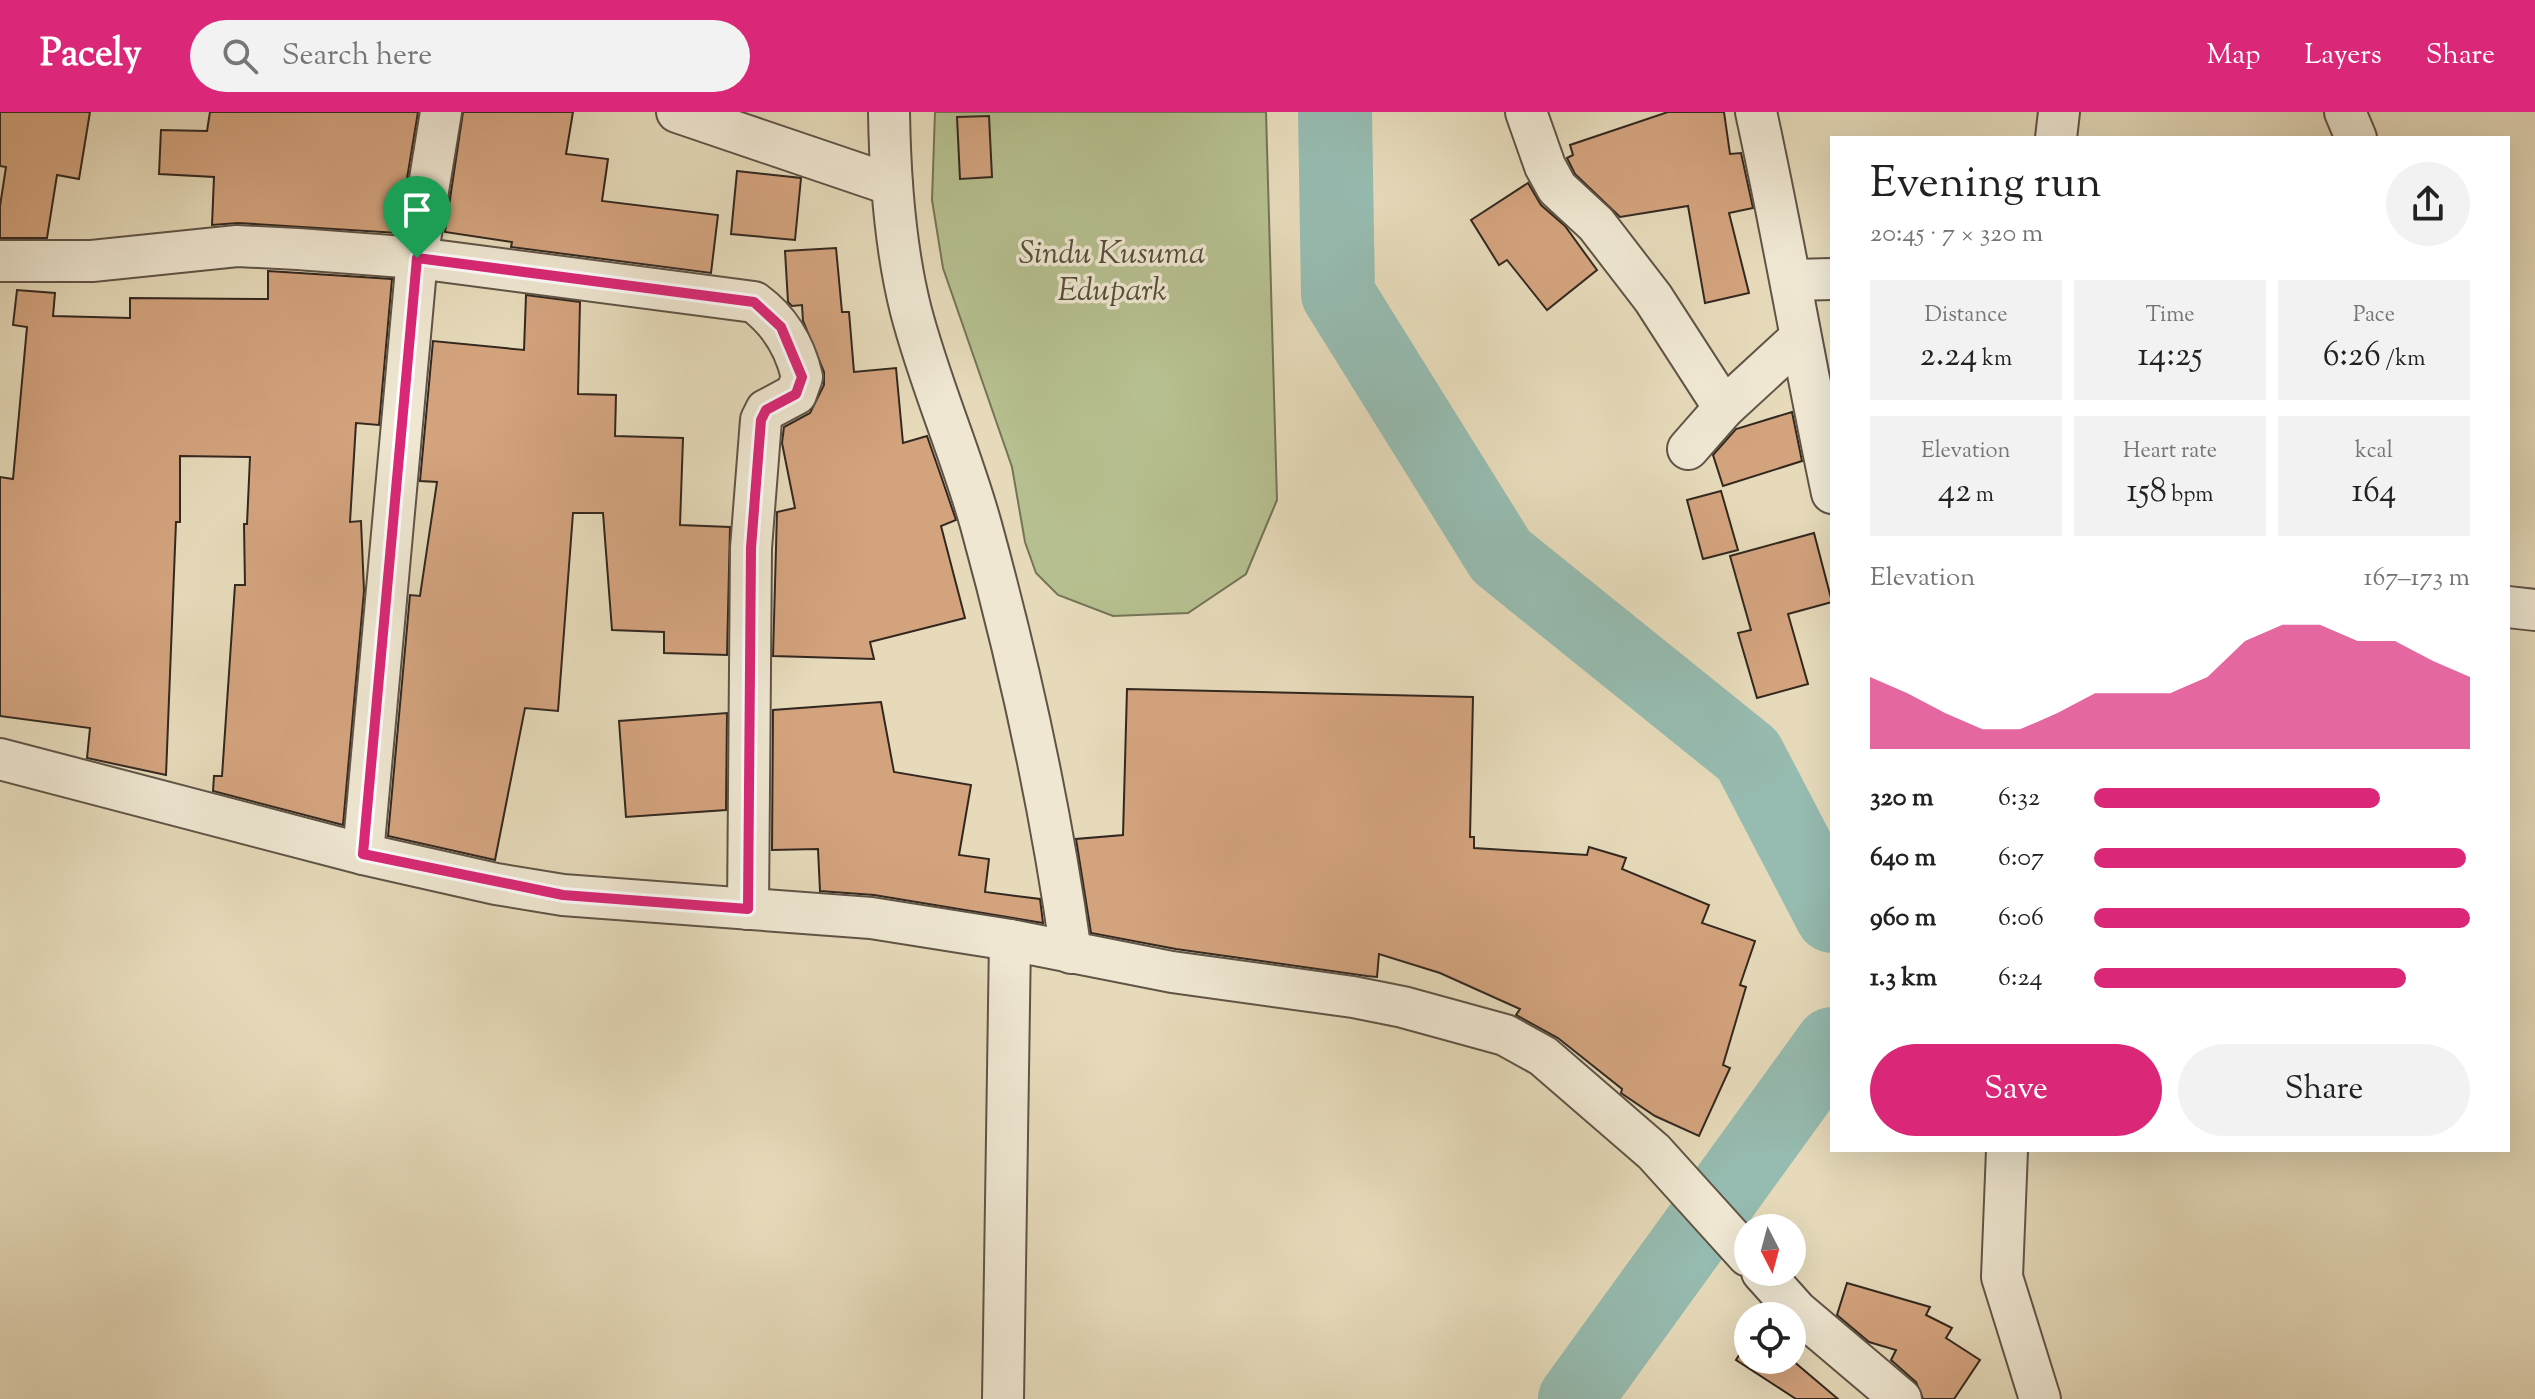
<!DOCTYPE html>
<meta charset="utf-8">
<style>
body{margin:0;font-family:"Sorts Mill Goudy",serif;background:#f2f2f2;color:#222;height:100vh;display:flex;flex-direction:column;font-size:30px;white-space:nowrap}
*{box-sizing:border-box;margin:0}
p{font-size:26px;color:#767676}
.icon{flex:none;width:44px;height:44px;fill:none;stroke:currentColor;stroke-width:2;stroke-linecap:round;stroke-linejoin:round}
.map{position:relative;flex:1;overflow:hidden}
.side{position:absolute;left:1830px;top:24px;width:680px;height:1016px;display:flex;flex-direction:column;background:#fff;border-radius:0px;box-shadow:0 8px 32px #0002}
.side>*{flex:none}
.needle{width:52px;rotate:174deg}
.tools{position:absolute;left:1734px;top:1102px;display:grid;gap:16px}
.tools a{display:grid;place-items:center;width:72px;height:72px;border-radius:50%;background:#fff;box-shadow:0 8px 32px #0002;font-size:40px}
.pin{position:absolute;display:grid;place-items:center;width:68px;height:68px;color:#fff;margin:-82px -34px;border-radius:50% 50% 50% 0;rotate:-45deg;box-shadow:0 0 8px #0007}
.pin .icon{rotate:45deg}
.round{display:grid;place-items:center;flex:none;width:84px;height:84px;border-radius:42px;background:#f2f2f2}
.headline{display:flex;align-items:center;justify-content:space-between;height:136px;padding:0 40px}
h1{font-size:44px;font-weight:600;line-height:60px}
.figures{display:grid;grid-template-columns:repeat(3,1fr);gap:12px;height:136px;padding:8px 40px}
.figures div{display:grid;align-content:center;border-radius:0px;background:#f2f2f2;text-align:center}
.figures b{font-size:34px;font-weight:600}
.figures small{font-size:22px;font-weight:400}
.figures p{font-size:22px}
.chart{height:224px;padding:16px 40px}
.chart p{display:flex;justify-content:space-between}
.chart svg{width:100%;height:144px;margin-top:8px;fill:#db2777;opacity:.7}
.button{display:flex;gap:16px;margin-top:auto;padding:16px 40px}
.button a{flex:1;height:92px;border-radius:48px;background:#db2777;color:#fff;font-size:32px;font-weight:600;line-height:92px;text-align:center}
.button a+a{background:#f2f2f2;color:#222}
ul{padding:0 40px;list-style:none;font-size:26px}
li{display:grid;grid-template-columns:128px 96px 1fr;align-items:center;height:60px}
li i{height:20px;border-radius:10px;background:#db2777}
header{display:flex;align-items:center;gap:48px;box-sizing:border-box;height:112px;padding:0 40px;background:#db2777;color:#fff}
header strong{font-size:38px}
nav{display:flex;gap:44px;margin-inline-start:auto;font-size:28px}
.search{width:560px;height:72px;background:#f2f2f2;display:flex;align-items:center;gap:20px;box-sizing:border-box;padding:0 28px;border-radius:44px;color:#767676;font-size:30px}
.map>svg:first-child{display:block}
.green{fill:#b6bf8f;stroke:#747457;stroke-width:2}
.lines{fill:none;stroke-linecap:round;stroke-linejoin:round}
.river{stroke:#96bbb0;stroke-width:74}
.building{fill:#d3a37e;stroke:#33281f;stroke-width:2}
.street-casing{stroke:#605446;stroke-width:44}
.street{stroke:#efe7d2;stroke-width:40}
.route-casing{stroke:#fff;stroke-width:16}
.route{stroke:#db2777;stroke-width:10}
.labels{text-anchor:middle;stroke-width:7;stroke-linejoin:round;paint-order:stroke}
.park-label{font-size:32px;font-style:italic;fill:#544e3b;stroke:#efe7d2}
</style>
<header>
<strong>Pacely</strong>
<div class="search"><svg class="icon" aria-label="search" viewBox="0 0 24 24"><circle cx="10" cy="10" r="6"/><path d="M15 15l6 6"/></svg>Search here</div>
<nav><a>Map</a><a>Layers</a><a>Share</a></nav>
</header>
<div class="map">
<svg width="2535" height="1287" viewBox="0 0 2535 1287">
<rect width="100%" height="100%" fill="#e6daba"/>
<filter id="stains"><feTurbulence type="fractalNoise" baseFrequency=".0025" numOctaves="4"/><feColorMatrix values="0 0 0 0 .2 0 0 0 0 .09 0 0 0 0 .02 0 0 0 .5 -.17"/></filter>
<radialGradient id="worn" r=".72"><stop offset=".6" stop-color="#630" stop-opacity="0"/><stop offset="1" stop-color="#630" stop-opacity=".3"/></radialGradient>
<!-- green -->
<path class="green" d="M935,0H1266L1277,388L1246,462L1188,501L1113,504L1058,483L1036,461L1025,430L1012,355L943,156L932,88Z"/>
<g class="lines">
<!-- river -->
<g class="river">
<path d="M1335,0L1338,182L1501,444L1748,643L1832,804"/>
<path d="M1575,1287L1832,932"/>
</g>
</g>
<!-- building -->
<g class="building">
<path d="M0,0H90L79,67L57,63L47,126H0V94L6,55L0,54Z"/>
<path d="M210,0H418L398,121L238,111L212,113L214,65L159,62L161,18L207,19Z"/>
<path d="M463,0H573L566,42L608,47L602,89L718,103L711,161L511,135L512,130L445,120Z"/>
<path d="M1668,0H1724L1730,42L1741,41L1753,96L1729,101L1749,181L1705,191L1688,94L1620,105L1575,62L1567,46L1573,43L1570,33Z"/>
<path d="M989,4L992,65L960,67L957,5Z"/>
<path d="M737,59L801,66L795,128L731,122Z"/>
<path d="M1528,71L1541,93L1565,114L1597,158L1547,198L1507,148L1499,153L1471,108Z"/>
<path d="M836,136L842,200H849L854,260L896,256L903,331L927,324L942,367L956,408L941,414L965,506L870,530L874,547L773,544L777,400L795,396L782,331L784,315L810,301L824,273V260L803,209L802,193L792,194L788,190L785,139Z"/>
<path d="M268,159L392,167L379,313L356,311L350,410L361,409L364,479L343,713L213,679L214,664H222L235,473H245L244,412H247L250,345L180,344V410H176L166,663L87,646L90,616L0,604V365L13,367L27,215L13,213L17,178L55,181L53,204L130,206V186L268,187Z"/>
<path d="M526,183L580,190L578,282L616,283L615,324L683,326L680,413L730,415L727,543L664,541V520L612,518L603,401H573L558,599L525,596L495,748L388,724L410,483L420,484L437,370L420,369L433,229L524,238Z"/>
<path d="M1792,300L1802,349L1723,374L1713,343L1736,317Z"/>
<path d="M1721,379L1738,438L1703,447L1687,388Z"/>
<path d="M1814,421L1832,490L1788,502L1808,572L1757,586L1738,521L1751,518L1730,444Z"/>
<path d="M1127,577L1473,585L1470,725H1474V736L1587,743L1589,735L1626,746L1622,757L1709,793L1702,811L1755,829L1740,873L1746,875L1723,953L1730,956L1699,1024L1655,1004L1621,981L1622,977L1558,926L1516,903L1520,897L1440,861L1379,842L1377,865L1367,864L1176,837L1091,821L1076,727L1123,723Z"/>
<path d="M881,590L894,660L971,673L959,743L989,747L985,780L1040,787L1043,811L874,783L820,779L818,737L772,738L773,598Z"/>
<path d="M727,601L726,698L626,705L619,609Z"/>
<path d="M1847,1171L1930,1195L1926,1203L1952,1216L1946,1226L1980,1248L1954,1287H1923L1916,1270L1891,1248L1896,1238L1869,1230L1837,1203Z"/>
<path d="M1748,1229V1248H1792L1838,1287H1796L1736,1248Z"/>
</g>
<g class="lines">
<defs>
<g id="street">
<path d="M677,0L892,73"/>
<path d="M889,0C890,65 895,136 911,199C930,272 961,341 981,413C1020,555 1051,696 1071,841"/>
<path d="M1526,0L1545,54L1557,76L1596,112L1653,186L1724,296"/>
<path d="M1756,0C1784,127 1805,254 1832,381"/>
<path d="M2345,0L2356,26"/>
<path d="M2056,26L2059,0"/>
<path d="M0,149H92L237,134L298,137L417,146L754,190C780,209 795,235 802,265L796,282L766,298L761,308L751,436L748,797"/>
<path d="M1793,168L1832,167"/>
<path d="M1688,337L1724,296L1799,227"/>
<path d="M2508,495L2535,498"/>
<path d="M0,647L363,742L496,772L563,783L871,806L1010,828L1172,860L1353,885L1403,895L1505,923L1543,944L1654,1040L1748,1144"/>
<path d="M363,742L417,146L441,0"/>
<path d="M2007,1038L2002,1165L2040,1287"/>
<path d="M1762,1160L1797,1199L1901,1287"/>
<path d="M1003,1287L1010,828"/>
</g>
</defs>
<!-- street casing -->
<use href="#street" class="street-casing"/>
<!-- street -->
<use href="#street" class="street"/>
</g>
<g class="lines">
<defs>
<path id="route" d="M417,146L754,190L781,215L802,265L796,282L766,298L761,308L751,436L748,797L563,783L363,742Z"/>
</defs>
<!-- route casing -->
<use href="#route" class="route-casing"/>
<!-- route -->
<use href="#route" class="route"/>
</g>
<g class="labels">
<!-- park labels -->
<g class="park-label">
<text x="1112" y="151">Sindu Kusuma<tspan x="1112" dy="37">Edupark</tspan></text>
</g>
</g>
<rect width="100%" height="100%" filter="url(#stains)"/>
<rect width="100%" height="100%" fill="url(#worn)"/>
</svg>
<div class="tools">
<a><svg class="needle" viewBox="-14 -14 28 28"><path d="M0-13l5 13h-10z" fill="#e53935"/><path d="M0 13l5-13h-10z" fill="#767676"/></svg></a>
<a><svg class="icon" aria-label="locate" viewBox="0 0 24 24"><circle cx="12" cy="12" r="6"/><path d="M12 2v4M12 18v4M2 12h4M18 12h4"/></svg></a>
</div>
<div class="pin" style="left:417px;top:146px;background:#1e9e55"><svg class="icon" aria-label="arrive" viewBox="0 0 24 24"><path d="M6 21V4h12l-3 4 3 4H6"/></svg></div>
<section class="side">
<div class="headline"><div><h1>Evening run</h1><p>20:45 · 7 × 320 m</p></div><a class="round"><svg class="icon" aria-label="share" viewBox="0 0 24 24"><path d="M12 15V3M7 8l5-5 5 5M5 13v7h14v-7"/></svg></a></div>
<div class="figures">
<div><p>Distance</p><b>2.24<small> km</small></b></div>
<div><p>Time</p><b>14:25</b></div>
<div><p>Pace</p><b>6:26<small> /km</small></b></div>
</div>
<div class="figures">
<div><p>Elevation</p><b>42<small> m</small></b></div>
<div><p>Heart rate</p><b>158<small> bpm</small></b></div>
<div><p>kcal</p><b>164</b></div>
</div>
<div class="chart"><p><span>Elevation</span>167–173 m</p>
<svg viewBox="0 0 160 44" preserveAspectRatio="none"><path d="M0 44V22L10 27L20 33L30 38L40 38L50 33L60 27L70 27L80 27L90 22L100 11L110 6L120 6L130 11L140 11L150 17L160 22V44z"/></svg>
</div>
<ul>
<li><b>320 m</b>6:32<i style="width:76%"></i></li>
<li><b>640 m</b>6:07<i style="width:99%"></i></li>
<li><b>960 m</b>6:06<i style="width:100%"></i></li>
<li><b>1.3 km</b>6:24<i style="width:83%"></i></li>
</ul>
<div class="button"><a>Save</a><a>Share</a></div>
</section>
</div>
